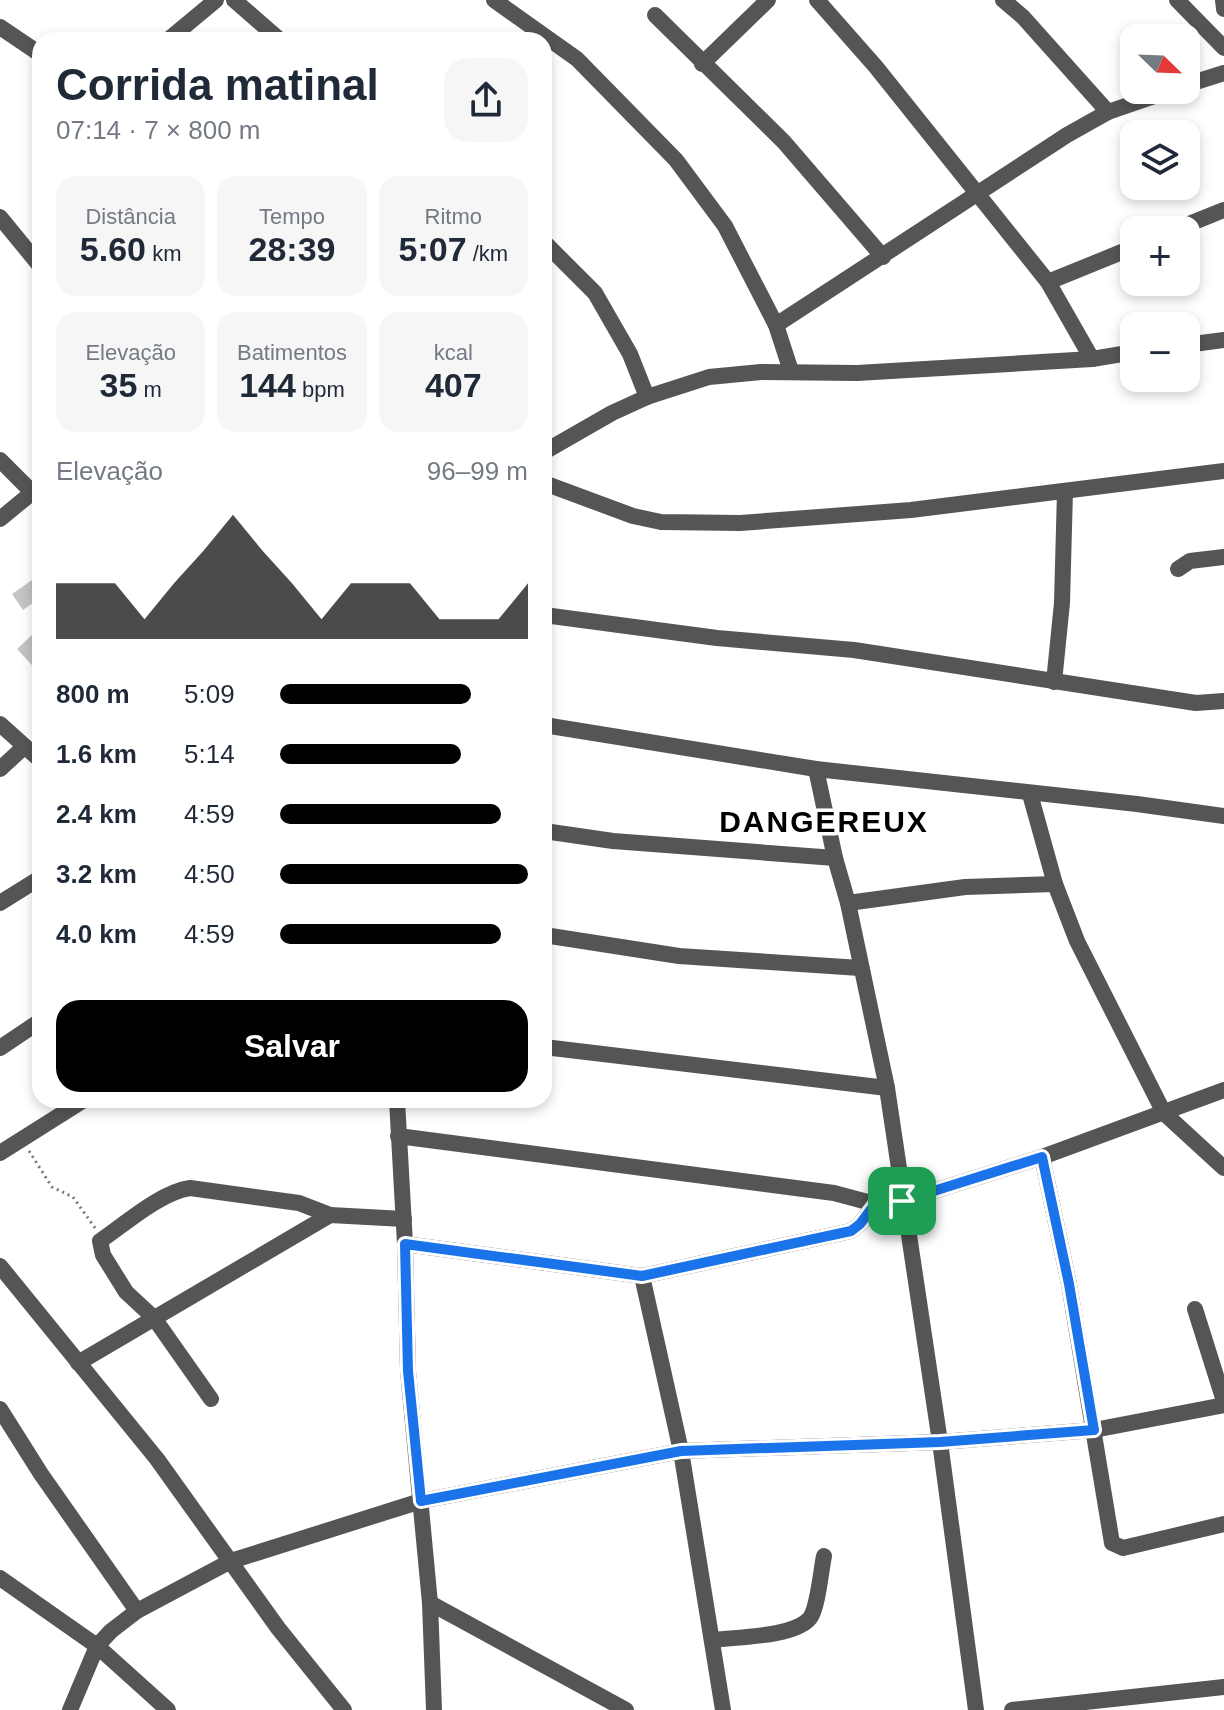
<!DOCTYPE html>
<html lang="pt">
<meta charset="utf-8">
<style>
body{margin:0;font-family:Helvetica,sans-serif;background:#f6f6f7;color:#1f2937;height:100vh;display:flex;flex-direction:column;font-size:30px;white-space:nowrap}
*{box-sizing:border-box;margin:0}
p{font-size:26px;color:#747a83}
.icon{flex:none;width:44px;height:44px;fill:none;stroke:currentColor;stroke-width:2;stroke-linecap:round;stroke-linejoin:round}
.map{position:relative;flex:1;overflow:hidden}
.panel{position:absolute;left:32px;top:32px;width:520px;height:1076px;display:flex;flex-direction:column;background:#fff;border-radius:24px;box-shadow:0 4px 12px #0003}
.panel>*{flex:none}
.needle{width:52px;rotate:113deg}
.buttons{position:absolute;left:1120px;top:24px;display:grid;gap:16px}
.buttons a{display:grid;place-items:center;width:80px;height:80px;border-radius:16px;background:#fff;box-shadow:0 4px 12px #0003;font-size:40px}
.pin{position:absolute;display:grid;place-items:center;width:68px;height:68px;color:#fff;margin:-34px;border-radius:16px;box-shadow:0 4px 12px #0006}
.round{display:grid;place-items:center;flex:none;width:84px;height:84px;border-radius:24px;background:#f6f6f7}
.overview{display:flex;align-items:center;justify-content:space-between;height:136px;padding:0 24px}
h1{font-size:44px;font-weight:700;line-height:60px}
.figures{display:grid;grid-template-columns:repeat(3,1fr);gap:12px;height:136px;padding:8px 24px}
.figures div{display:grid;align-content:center;border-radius:20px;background:#f6f6f7;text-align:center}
.figures b{font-size:34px;font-weight:700}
.figures small{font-size:22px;font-weight:400}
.figures p{font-size:22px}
.chart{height:224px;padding:16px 24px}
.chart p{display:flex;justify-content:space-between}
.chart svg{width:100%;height:144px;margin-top:8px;fill:#000;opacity:.7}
.button{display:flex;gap:16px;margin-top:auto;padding:16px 24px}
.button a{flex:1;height:92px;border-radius:24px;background:#000;color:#fff;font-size:32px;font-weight:700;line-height:92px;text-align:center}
ul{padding:0 24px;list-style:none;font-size:26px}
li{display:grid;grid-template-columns:128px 96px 1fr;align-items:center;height:60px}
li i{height:20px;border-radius:10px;background:#000}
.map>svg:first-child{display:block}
.building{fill:#c4c4c4}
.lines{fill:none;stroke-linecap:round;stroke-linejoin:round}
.path{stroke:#777;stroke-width:3;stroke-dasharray:2 4;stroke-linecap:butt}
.street{stroke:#555;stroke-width:16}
.route-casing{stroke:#fff;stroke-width:16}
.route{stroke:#1a73e8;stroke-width:10}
.labels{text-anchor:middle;stroke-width:7;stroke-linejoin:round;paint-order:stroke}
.district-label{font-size:30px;font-weight:bold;letter-spacing:2px;fill:#000;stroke:#fff}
</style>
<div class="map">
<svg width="1224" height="1710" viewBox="0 0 1224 1710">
<rect width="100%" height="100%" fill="#fff"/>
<!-- building -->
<g class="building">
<path d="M32,580L40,591V598L23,610L12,594Z"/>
<path d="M34,633L40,639V674L17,649Z"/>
</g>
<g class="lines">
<!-- path -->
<path class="path" d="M29,1151L52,1187L73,1197L95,1228"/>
<!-- street -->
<g class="street">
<path d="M234,0L280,40"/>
<path d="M494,0L577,59L676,160L725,226L776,325L791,371"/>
<path d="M817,0L876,67L1048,282L1092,359"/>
<path d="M1003,0L1023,17L1108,112"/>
<path d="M1177,0L1224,48"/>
<path d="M1223,0L1224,9"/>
<path d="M655,15L784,142L883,257"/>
<path d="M0,27L40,54"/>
<path d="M168,40L216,0"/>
<path d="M702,64L768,0"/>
<path d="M1186,85L1224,73"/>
<path d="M0,217L40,266"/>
<path d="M1174,230L1224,210"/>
<path d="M544,242L595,293L630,354L647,397"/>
<path d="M1048,282L1134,247"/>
<path d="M776,325L1067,135L1108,112L1172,90"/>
<path d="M1186,345L1224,340"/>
<path d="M544,452L612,413L647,397L709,377L761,372L857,373L1092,359L1134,352"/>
<path d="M0,460L40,500"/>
<path d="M544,483L633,516L661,522L740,523L911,510L1224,471"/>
<path d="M0,519L39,487"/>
<path d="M1178,569L1190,561L1224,557"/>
<path d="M544,615L717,638L854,650L1196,703L1224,701"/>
<path d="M1054,682L1062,603L1065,491"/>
<path d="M0,724L40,760"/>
<path d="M544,725L816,769L1137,804L1224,816"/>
<path d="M0,769L24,747"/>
<path d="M816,769L835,858L848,903L887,1088L940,1442L976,1710"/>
<path d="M1030,794L1055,884L1077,941L1164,1113L1224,1168"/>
<path d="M544,831L613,841L835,858"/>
<path d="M0,903L40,878"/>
<path d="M848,903L965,887L1055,884"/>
<path d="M544,935L679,956L860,968"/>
<path d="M544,1047L887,1088"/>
<path d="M0,1048L40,1021"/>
<path d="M397,1100L405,1244L408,1371L430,1603L434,1710"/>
<path d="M398,1136L834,1193L875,1204"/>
<path d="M0,1153L84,1100"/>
<path d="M1042,1157L1069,1284L1112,1543L1123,1548L1224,1524"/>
<path d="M405,1244L642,1276L851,1231L860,1224L875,1204L902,1201L1042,1157L1224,1090"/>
<path d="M0,1266L157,1459L278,1628L344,1710"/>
<path d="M642,1276L681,1451L723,1710"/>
<path d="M1195,1309L1224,1401"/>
<path d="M78,1363L330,1215L404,1219"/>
<path d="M211,1399L154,1318L126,1292L103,1255L100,1241C125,1224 161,1192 190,1188L299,1203L330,1215"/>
<path d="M0,1409L41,1474L137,1611"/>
<path d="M0,1578L97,1646L168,1710"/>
<path d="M430,1603L626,1710"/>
<path d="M712,1640C736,1637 795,1637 810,1618C818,1607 821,1570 824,1556"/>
<path d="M70,1710L97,1646L111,1631L137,1611L231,1561L421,1501L681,1451L940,1442L1094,1430L1224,1405"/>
<path d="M1012,1710L1224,1687"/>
</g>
</g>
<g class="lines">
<defs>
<path id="route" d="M1042,1157L1069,1284L1094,1430L940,1442L681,1451L421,1501L408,1371L405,1244L642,1276L851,1231L860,1224L875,1204L902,1201Z"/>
</defs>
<!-- route casing -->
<use href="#route" class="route-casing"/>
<!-- route -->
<use href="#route" class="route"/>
</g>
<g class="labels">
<!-- district labels -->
<g class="district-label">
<text x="824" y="832">DANGEREUX</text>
</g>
</g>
</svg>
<div class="buttons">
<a><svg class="needle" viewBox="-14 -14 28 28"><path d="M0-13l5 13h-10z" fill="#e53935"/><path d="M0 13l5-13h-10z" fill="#747a83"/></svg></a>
<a><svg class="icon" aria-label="layers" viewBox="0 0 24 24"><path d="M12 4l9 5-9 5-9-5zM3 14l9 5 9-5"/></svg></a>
<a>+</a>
<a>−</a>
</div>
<div class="pin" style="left:902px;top:1201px;background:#1e9e55"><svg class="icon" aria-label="arrive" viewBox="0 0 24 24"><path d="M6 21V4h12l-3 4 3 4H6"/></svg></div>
<section class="panel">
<div class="overview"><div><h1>Corrida matinal</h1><p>07:14 · 7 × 800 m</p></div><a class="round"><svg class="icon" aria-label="share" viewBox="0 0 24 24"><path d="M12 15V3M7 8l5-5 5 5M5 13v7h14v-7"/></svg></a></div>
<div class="figures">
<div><p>Distância</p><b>5.60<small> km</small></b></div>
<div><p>Tempo</p><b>28:39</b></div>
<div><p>Ritmo</p><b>5:07<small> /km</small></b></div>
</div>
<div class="figures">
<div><p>Elevação</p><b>35<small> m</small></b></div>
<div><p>Batimentos</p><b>144<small> bpm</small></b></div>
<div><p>kcal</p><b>407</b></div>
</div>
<div class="chart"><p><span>Elevação</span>96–99 m</p>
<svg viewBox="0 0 160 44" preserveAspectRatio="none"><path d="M0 44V27L10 27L20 27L30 38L40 27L50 17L60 6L70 17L80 27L90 38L100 27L110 27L120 27L130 38L140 38L150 38L160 27V44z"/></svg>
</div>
<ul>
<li><b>800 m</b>5:09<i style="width:77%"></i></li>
<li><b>1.6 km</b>5:14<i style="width:73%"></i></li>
<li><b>2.4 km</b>4:59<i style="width:89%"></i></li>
<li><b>3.2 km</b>4:50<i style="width:100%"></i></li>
<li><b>4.0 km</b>4:59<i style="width:89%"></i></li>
</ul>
<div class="button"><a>Salvar</a></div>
</section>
</div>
